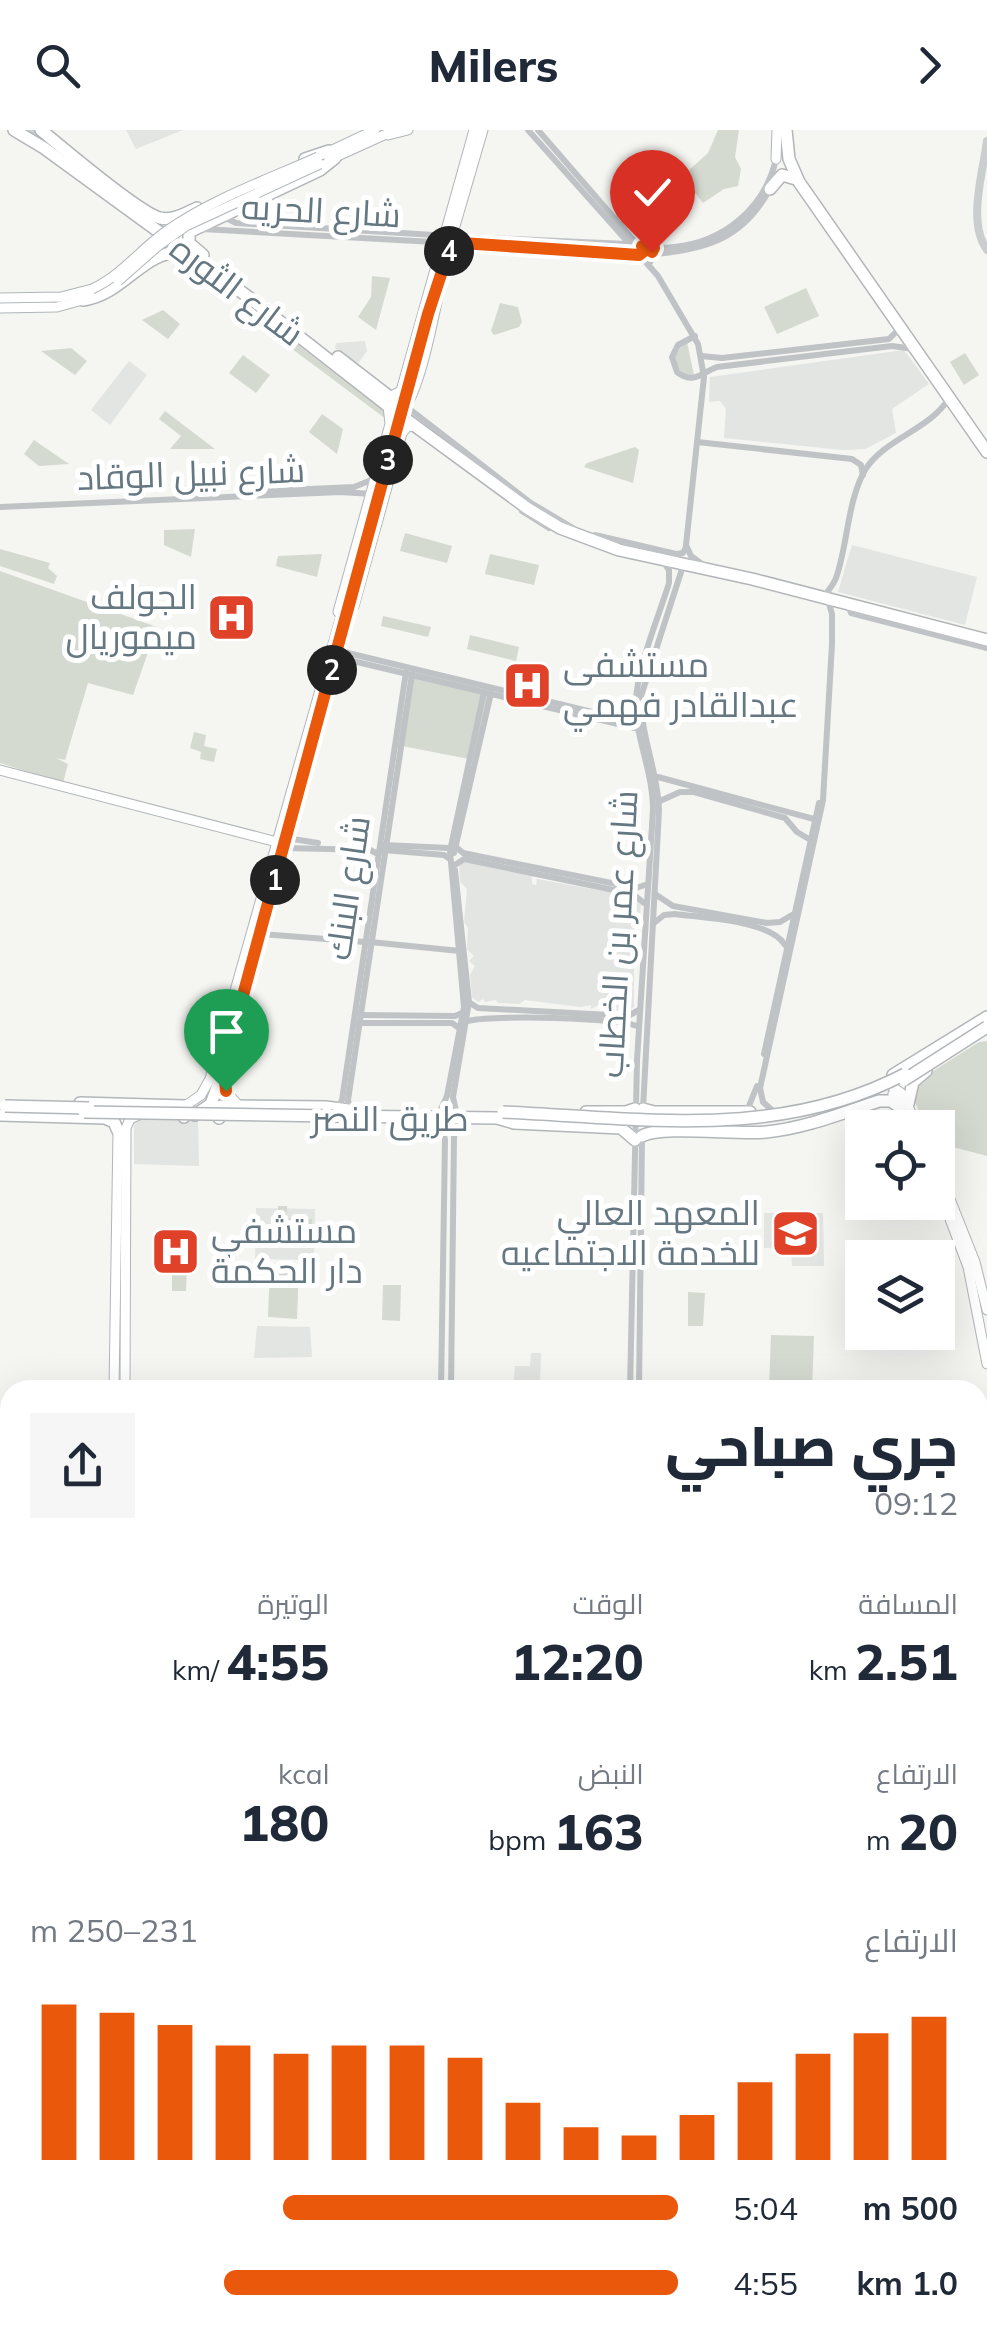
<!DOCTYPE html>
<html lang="ar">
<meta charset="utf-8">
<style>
body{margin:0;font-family:Mulish,Cairo,sans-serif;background:#f6f6f7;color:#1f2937;direction:rtl;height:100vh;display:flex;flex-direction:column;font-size:38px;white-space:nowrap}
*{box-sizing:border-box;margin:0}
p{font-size:32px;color:#747a83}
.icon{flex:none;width:55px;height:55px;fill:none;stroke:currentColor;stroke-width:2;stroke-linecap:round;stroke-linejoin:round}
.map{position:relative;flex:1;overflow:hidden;direction:ltr}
.drawer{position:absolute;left:0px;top:1250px;width:988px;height:960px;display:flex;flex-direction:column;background:#fff;border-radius:30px 30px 0 0;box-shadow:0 10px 40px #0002;direction:rtl}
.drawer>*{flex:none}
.fabs{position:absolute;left:845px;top:980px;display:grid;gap:20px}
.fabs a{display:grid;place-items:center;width:110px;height:110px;border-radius:0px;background:#fff;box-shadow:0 10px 40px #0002;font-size:50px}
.pin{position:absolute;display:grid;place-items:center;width:85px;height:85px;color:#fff;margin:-102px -42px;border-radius:50% 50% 50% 0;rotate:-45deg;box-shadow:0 0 10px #0007}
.pin .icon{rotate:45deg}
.km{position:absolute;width:50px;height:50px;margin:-25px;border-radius:50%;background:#222;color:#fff;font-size:28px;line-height:50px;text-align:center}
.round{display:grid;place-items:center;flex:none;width:105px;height:105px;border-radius:0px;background:#f6f6f7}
.overview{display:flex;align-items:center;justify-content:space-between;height:170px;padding:0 30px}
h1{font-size:55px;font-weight:800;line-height:75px}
.metrics{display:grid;grid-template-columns:repeat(3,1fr);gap:15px;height:170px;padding:10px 30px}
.metrics div{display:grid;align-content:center}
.metrics b{font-size:50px;font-weight:800}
.metrics small{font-size:28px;font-weight:400}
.metrics p{font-size:28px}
.chart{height:280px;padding:20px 30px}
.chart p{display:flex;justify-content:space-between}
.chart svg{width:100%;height:180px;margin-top:10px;stroke:#ea580c;stroke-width:6}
ul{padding:0 30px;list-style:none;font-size:32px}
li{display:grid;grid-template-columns:160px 120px 1fr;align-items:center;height:75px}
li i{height:25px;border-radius:12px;background:#ea580c}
header{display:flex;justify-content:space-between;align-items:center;height:130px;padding:0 30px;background:#fff;font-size:45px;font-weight:800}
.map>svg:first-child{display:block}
.built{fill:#e3e5e3}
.green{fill:#d5dad1}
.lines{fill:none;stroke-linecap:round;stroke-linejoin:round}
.taxiway{stroke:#cacece;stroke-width:8}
.major-tunnel{stroke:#cad0d0;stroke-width:9;stroke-dasharray:9 4.5;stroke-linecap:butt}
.major-casing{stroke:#b0b6b9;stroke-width:11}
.highway-casing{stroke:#b2b6b9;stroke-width:14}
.minor{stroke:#bfc3c6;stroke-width:6}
.major{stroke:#fff;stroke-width:9}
.highway{stroke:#fff;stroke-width:11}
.rail{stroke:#9ea6aa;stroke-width:2.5;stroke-dasharray:15 8;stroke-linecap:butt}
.major-bridge-casing{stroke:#b0b6b9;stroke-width:11;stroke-linecap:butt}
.highway-bridge-casing{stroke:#b2b6b9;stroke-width:14;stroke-linecap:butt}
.major-bridge{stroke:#fff;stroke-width:9}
.highway-bridge{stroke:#fff;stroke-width:11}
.route-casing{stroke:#fff;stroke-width:20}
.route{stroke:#ea580c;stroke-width:12}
.labels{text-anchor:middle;stroke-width:10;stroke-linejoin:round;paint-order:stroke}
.street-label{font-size:35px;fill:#657882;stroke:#fff}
.poi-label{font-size:35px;fill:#657882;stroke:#fff;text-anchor:end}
</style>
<header><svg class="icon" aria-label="forward" viewBox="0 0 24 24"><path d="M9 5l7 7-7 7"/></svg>Milers<svg class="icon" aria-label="search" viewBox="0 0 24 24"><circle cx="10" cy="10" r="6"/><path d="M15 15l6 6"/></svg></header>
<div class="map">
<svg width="987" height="2210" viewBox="0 0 987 2210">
<rect width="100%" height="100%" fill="#f5f5f2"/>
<!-- built -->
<g class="built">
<path d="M126,0H183L136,19Z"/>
<path d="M365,211L367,221L357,235L335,218L336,213Z"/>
<path d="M904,220L929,254L892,279L896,303L865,319L842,320L724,308L726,279L720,271L709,272L710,247Z"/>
<path d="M129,231L147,245L110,295L91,280Z"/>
<path d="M852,415L977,447L965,495L838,462Z"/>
<path d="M463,731L528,744L532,746V754L536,755L537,749L637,767L641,775L639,796L634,799V877L627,881L599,880V875L591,879V875L580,877L525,870L519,874L498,873L496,870L485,872L483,869L478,872L472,867L470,845L475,836L469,831L474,826L467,819L468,798L464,792L467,759L460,752L459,734Z"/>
<path d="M137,989L198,990L199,1036L134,1034V993Z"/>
<path d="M256,1078L315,1079L314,1130L255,1129Z"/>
<path d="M764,1083H823L824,1136H792L791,1118H764Z"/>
<path d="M257,1196L310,1197L312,1227L254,1228Z"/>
<path d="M531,1223H541L540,1251L514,1250L515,1236H530Z"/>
<path d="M353,2200H547L546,2210H352Z"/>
</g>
<!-- green -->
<g class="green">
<path d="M718,0H739L735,27L741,39L738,56L724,59L703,73L687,52L692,49L687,42L708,23Z"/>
<path d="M372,146L390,148L376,200L358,187L371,167Z"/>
<path d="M806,158L819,186L777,204L764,177Z"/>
<path d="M500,173L518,177L522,192L519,197L494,205L491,201Z"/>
<path d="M245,174L385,282L386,289L240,180Z"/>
<path d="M163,180L180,194L168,209L142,190Z"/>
<path d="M687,212L694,245C682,245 677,239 674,228L682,215Z"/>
<path d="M71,218L87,231L75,245L41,221Z"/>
<path d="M965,223L979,245L964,255L950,232Z"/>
<path d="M243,225L270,245L256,263L229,243Z"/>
<path d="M165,281L215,319H170L181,306L159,289Z"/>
<path d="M322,284L343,299L337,324L309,302Z"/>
<path d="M34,310L69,334L39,336L24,324Z"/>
<path d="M635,317L639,320L633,353L584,337L587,333Z"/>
<path d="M195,399L191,427L164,415V400Z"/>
<path d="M405,403L452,416L447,433L400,421Z"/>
<path d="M0,419L50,433L48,438L57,446L54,454L0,436Z"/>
<path d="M322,424L317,447L276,436L278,426Z"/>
<path d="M490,424L539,435L534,455L485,444Z"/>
<path d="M0,441L157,497L133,565L88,553L65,630L56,628L68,634L63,653L0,633Z"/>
<path d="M383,486L431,497L428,507L381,496Z"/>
<path d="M470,505L519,517L516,531L467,519Z"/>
<path d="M411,540L492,559L474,630L397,615Z"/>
<path d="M194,602L206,605L204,616L217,619L214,632L200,629L201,622L190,618Z"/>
<path d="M987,911V1026L938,1013V998L926,997L912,966L922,948L979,912Z"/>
<path d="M278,1076H287V1088L312,1089V1104H287V1095L278,1094Z"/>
<path d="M172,1134H187L186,1161H172Z"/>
<path d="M270,1136L299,1137L297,1189L268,1187Z"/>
<path d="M383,1155H401L400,1191L382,1190Z"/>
<path d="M688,1162L705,1163L703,1196H688Z"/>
<path d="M771,1205L814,1206L812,1260L769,1259Z"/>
<path d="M477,1250L530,1253V1260L477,1258Z"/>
<path d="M0,1801H6L10,1806V2037H0Z"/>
</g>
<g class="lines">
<!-- taxiway -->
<path class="taxiway" d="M987,11C983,43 967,92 987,120"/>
<!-- major-tunnel -->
<path class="major-tunnel" d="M29,0L50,16"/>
<defs>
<g id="major">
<path d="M388,5L408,0"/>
<path d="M328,22L375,0"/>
<path d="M776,29L777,0"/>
<path d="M329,30L395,0"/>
<path d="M0,168L61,167L92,159"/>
<path d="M0,178L57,177L86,169"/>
<path d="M391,266L401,261L474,0"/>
<path d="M403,279C420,263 435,180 441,153V144L483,0"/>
<path d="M338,482L390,294L388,276"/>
<path d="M344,493L354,476L402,303L407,297L416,296"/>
<path d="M0,640L277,712"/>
<path d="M886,952L901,963L919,998"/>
<path d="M901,964L897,961L893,964L908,998"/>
<path d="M185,976L201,965L210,949L343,479"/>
<path d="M239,976L226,961L224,938L341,505"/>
<path d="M938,1039L975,1132L987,1180"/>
<path d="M938,1057L968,1137L987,1234"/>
<path d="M114,1260L118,1001"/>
<path d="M125,1260L126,998L130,989L139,985"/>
<path d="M978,1431L987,1380"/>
<path d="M978,1457L984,1426"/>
<path d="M0,1693H10"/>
<path d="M0,1701H10"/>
<path d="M978,1707H987"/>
<path d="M978,1715L987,1716"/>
<path d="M7,2143L5,2137L9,2132"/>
<path d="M978,2155H987"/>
<path d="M100,2210V2200"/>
<path d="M111,2210V2200"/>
<path d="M338,2210V2200"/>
<path d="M347,2210V2200"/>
<path d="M787,2210L790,2200"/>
<path d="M796,2210L799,2200"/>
</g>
<g id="highway">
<path d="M14,0L44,18L251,169L388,276L527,378L560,398L619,420L752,449L987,510"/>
<path d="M41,0C63,18 139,83 160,88C174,91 186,83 197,78"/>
<path d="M786,0L789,29L799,52L987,322"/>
<path d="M305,29L329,21"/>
<path d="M770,59L782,45L796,49"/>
<path d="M203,125L189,113V102L320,40L335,28"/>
<path d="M83,170C124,165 145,117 184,123"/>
<path d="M338,227L395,271L391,273L384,268"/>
<path d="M893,945L987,887"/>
<path d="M80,973L185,976L189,981L184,987"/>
<path d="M908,974L913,952L926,941"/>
<path d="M643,979L654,982H750"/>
<path d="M586,982H626L635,979"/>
<path d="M0,985L105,988L114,992L118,1001"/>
<path d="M195,985L211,974L224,938"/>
<path d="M219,988L216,982L221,976L326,977L348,980"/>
<path d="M325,989L333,986L497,988L514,993L621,998L635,1010"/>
<path d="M642,1006C663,995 736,1005 766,1002C806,998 842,983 879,971H891L898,976"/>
</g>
</defs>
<!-- major casing -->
<use href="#major" class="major-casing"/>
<!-- highway casing -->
<use href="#highway" class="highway-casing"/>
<!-- minor -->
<g class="minor">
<path d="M528,0L658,146L698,214L704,247L686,415L691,426L706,437"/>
<path d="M538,0L635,112C647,119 660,119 674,117C724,112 765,78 776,29"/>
<path d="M231,82L228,89L236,93L434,105L445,102"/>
<path d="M202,99L434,112L442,119"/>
<path d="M456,99L465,107L627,114"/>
<path d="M450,117L467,113L639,125L644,122L643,116"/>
<path d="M649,134L655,124C708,119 743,108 770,59"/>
<path d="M695,206L678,215L672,227L677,242C694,255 701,243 717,237L892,216L914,219"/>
<path d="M701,226L722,228L889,209L899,199"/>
<path d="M407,277L531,373L573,398"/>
<path d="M697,312L852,329L861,335L863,345"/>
<path d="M243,362L354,357L374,349"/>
<path d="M0,377L340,362L373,364"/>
<path d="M522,381L549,398"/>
<path d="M595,405L676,424L683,423L686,417"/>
<path d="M824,468C827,461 833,456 836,448C848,414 847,372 865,340C885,308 930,300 949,268"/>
<path d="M848,475L851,483L987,518"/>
<path d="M338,517L348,523L638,593"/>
<path d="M336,527L639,599"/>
<path d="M658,647L814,689"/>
<path d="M660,671L680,662H694L785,688L797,702L809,709"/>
<path d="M286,708L318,713"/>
<path d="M384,715L449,718"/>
<path d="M455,716L463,723L636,758L645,755"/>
<path d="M285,718L370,720L376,723"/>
<path d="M383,720L444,725L450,729"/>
<path d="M454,723L491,563"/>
<path d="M455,735L464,729L633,764L644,773"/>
<path d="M455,740L469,872L453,967L456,981"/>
<path d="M655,764L673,776L767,793L780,792L792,785"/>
<path d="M654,793L664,785L675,784C703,788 770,790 785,815"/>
<path d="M261,804L365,812"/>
<path d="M370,812L460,821"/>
<path d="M470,873L478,878L628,886L639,880"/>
<path d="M360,885L455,886L462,883"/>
<path d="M468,891C488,885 622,887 639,897"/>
<path d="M359,893H452L459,898"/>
<path d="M764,924L819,673"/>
<path d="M350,979L348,970L412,544"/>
<path d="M643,979L659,680C658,641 640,605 641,566L683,436"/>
<path d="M337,980L342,970L406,542"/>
<path d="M772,980L763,972L760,958L823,670L832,514V484L828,470"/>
<path d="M440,981L447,966L464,877L450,721L484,562"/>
<path d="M747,981L757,956"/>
<path d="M440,988L445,1010L441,1260"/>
<path d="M451,1260L454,1006L464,989"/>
<path d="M630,1260L637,930L653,680C653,641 635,607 636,573C636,540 659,486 669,453V440L663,431"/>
<path d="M639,1260L642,1006"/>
<path d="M0,1290H10"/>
<path d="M0,1299H10"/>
<path d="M978,1942H987"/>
</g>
<!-- major -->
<use href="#major" class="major"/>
<!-- highway -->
<use href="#highway" class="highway"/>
<!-- rail -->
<g class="rail">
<path d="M0,2136H10"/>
<path d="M747,2200L755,2210"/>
</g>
<defs>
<g id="major-bridge">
<path d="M118,151L159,115L186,96L320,34"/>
<path d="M92,159C123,145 143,116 171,98C215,68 269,49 318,27"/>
<path d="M347,481L437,155"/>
</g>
<g id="highway-bridge">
<path d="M904,950L987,897"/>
<path d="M5,976L89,978"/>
<path d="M84,982L333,986"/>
<path d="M503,982C641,988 778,1011 905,944"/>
</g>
</defs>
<!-- major-bridge casing -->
<use href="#major-bridge" class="major-bridge-casing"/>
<!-- highway-bridge casing -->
<use href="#highway-bridge" class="highway-bridge-casing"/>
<!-- major-bridge -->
<use href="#major-bridge" class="major-bridge"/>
<!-- highway-bridge -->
<use href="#highway-bridge" class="highway-bridge"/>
</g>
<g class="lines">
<defs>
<path id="route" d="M226,961L224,938L236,891L428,184L450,117L462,113L639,125L644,121L642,116L654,118L652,122"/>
</defs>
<!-- route casing -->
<use href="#route" class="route-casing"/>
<!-- route -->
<use href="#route" class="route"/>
</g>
<!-- icons -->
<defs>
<symbol id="hospital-square" viewBox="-11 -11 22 22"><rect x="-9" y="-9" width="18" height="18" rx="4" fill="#df4229" stroke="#fff"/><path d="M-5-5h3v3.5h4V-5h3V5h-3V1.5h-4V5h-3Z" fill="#fff"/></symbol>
<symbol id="university-square" viewBox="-11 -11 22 22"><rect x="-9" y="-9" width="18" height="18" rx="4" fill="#df4229" stroke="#fff"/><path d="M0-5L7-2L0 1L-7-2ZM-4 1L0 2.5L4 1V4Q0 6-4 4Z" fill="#fff"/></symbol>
</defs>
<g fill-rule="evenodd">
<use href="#hospital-square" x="204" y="460" width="55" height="55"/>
<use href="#hospital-square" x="500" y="528" width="55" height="55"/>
<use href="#university-square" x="768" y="1076" width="55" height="55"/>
<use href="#hospital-square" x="148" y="1094" width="55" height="55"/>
</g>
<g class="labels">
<!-- street labels -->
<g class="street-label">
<text transform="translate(321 81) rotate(3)" y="12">شارع الحريه</text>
<text transform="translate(237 161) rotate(37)" y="12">شارع الثوره</text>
<text transform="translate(191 344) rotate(-2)" y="12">شارع نبيل الوقاد</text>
<text transform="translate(348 758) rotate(-82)" y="12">شارع البنك</text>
<text transform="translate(618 804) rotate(-87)" y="12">شارع عمر بن الخطاب</text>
<text x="390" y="1001">طريق النصر</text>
</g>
<!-- poi labels -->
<g class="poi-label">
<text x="197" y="479">الجولف<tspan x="197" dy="40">ميموريال</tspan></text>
<text x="563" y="547" text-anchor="start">مستشفى<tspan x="563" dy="40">عبدالقادر فهمي</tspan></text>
<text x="760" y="1095">المعهد العالي<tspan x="760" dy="40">للخدمة الاجتماعيه</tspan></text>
<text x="211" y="1113" text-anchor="start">مستشفي<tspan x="211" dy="40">دار الحكمة</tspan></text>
</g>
</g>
</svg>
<div class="fabs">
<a><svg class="icon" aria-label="locate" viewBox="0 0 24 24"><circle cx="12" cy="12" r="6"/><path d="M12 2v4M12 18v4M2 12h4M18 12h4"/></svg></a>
<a><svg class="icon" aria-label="layers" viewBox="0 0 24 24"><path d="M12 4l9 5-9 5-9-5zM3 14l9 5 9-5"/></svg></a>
</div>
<div class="pin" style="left:226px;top:961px;background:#1e9e55"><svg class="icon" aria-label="arrive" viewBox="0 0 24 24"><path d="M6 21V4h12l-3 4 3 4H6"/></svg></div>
<div class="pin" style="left:652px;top:122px;background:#d93025"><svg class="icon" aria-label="check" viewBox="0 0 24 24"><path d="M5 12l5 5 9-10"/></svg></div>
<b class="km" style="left:275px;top:750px">1</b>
<b class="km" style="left:332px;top:540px">2</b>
<b class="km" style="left:388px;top:330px">3</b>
<b class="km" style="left:449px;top:121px">4</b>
<section class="drawer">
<div class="overview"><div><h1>جري صباحي</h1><p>09:12</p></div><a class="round"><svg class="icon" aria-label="share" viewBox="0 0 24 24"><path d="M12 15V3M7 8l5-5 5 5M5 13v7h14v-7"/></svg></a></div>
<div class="metrics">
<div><p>المسافة</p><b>2.51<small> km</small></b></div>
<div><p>الوقت</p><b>12:20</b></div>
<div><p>الوتيرة</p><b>4:55<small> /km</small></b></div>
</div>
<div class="metrics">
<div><p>الارتفاع</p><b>20<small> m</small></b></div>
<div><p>النبض</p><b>163<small> bpm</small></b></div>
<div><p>kcal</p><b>180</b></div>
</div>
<div class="chart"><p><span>الارتفاع</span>231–250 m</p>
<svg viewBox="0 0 160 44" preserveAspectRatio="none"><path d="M5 44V6M15 44V8M25 44V11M35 44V16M45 44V18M55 44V16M65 44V16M75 44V19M85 44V30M95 44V36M105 44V38M115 44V33M125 44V25M135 44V18M145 44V13M155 44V9"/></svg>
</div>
<ul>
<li><b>500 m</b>5:04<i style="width:61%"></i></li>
<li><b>1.0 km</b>4:55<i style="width:70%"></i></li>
</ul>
</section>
</div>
